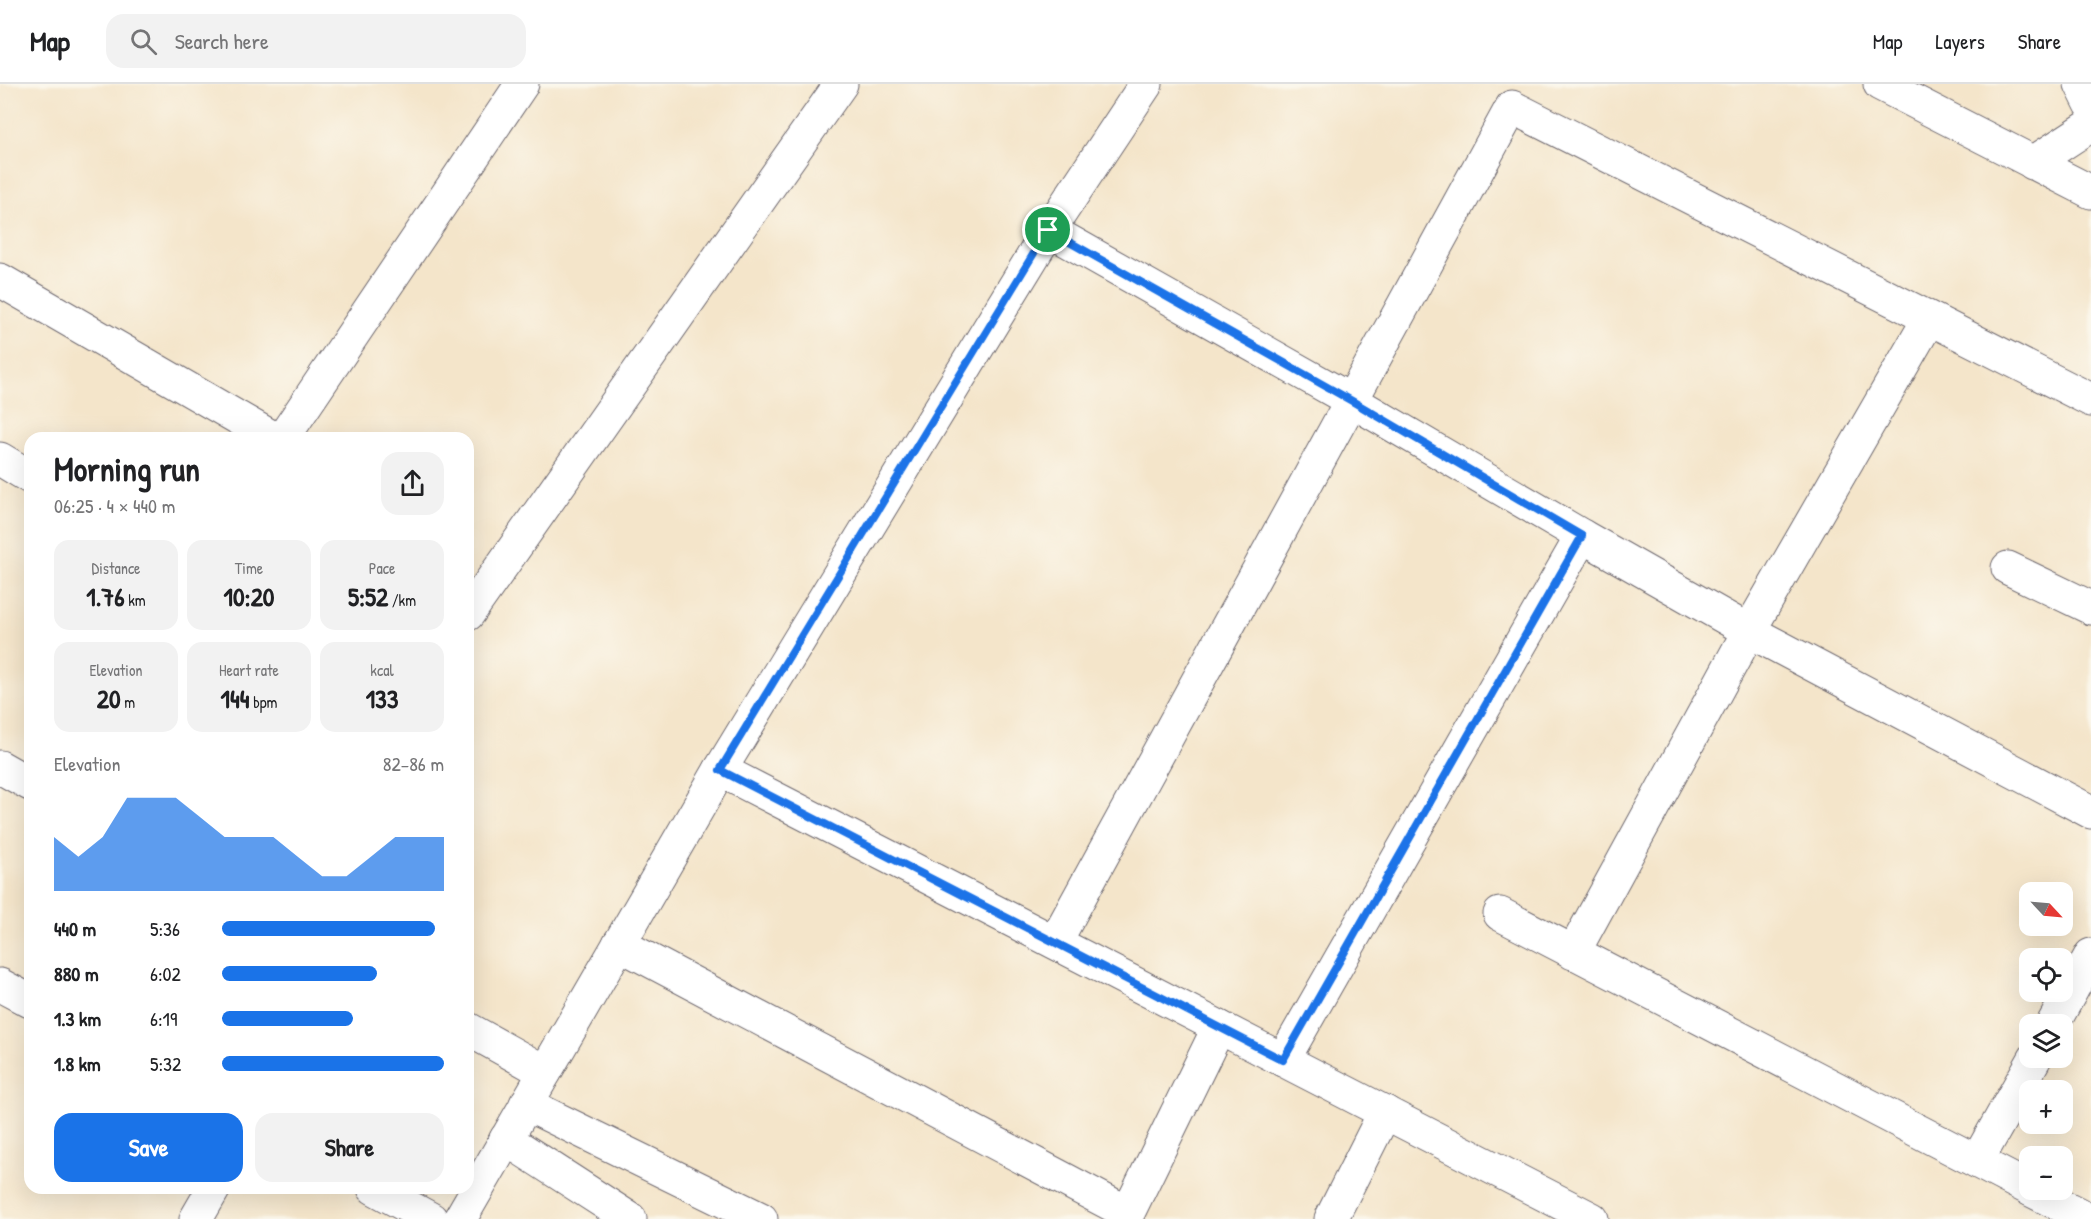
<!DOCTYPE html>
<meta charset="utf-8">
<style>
body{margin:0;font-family:"Patrick Hand",sans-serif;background:#f2f2f2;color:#202124;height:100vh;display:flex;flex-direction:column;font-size:22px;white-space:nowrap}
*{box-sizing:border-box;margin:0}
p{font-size:20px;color:#757577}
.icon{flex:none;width:33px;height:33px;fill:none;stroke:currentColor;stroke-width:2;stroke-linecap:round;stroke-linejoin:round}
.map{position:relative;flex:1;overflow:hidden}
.drawer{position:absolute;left:24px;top:348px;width:450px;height:762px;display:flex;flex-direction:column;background:#fff;border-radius:18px;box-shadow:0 6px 24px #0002}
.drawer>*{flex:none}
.needle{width:39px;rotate:116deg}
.fabs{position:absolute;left:2019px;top:798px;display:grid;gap:12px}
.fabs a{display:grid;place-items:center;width:54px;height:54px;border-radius:12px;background:#fff;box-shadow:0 6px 24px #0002;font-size:30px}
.pin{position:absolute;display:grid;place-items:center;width:51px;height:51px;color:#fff;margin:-26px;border:3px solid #fff;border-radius:50%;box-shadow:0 2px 6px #0007}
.round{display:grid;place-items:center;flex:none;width:63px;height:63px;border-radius:18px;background:#f2f2f2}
.headline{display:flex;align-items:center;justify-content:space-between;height:102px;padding:0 30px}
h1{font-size:33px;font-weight:800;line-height:45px}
.metrics{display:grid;grid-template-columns:repeat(3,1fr);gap:9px;height:102px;padding:6px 30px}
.metrics div{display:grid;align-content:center;border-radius:15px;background:#f2f2f2;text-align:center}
.metrics b{font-size:26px;font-weight:800}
.metrics small{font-size:16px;font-weight:400}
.metrics p{font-size:16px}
.chart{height:168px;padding:12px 30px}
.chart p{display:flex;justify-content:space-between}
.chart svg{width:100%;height:108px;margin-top:6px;fill:#1a73e8;opacity:.7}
.action{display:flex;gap:12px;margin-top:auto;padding:12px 30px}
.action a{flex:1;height:69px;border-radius:18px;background:#1a73e8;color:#fff;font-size:24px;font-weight:800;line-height:69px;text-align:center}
.action a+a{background:#f2f2f2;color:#202124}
ul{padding:0 30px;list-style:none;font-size:20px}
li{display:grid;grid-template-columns:96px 72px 1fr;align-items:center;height:45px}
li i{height:15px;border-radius:8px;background:#1a73e8}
header{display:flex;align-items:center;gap:36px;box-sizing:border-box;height:84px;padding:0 30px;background:#fff;border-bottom:2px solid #e0e0e0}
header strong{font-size:28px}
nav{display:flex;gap:33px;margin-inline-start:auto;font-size:21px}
.search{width:420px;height:54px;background:#f2f2f2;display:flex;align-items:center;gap:15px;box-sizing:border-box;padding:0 21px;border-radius:18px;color:#757577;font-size:22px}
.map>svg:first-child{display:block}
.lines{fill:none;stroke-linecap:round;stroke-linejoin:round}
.minor-casing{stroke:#6c666d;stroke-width:35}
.tertiary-casing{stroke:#6c666d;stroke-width:35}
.minor{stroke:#fff;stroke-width:33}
.tertiary{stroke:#fff;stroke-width:33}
.route-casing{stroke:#fff;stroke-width:12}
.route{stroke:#1a73e8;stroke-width:8}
</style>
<header>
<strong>Map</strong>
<div class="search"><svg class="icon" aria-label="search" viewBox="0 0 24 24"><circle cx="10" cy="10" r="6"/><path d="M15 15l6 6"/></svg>Search here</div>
<nav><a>Map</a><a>Layers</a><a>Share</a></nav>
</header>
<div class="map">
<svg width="2091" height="1135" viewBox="0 0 2091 1135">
<rect width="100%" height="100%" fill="#fbf7ec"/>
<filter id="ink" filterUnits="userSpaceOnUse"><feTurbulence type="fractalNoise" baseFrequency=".0167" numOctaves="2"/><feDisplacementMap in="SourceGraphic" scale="12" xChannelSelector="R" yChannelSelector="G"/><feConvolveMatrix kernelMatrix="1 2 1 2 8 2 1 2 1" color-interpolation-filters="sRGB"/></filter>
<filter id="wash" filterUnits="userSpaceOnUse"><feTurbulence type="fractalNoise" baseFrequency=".008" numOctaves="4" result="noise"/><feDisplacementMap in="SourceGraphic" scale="24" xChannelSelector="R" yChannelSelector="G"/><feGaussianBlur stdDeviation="1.35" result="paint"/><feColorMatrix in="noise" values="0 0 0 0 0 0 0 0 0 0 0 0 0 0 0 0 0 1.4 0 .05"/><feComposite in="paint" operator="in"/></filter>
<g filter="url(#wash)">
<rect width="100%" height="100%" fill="#f4e5ca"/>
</g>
<g filter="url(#ink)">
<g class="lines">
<defs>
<g id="minor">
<path d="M1880,0L2091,108"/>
<path d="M2081,0L2091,20"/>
<path d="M2033,79L2091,41"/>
<path d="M1049,146L1352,317L1582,452"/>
<path d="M0,196L273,354"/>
<path d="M283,354L522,0"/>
<path d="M0,375L30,393"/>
<path d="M2008,484L2091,524"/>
<path d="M468,530L841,0"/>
<path d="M0,683L30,700"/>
<path d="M720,686L1592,1135"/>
<path d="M1500,830L2030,1105"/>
<path d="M1055,858L1512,23L2091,316"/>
<path d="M619,860L1128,1129L1219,943"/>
<path d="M1573,869L1749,547L1929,235"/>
<path d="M0,901L30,917"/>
<path d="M2053,940L2091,871"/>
<path d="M468,945L545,988"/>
<path d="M1283,976L1582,452L1749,547L2091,728"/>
<path d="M526,1020L761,1135"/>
<path d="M506,1055L630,1135"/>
<path d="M1977,1077L2035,974"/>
<path d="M374,1104L431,1135"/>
<path d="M2031,1106L2088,1135"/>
<path d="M196,1135L214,1104"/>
<path d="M1331,1135L1385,1028"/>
</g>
<path id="tertiary" d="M460,1135L720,686L1049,146L1146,0"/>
</defs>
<!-- minor casing -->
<use href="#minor" class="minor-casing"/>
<!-- tertiary casing -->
<use href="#tertiary" class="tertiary-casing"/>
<!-- minor -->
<use href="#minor" class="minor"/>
<!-- tertiary -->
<use href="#tertiary" class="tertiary"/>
</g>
</g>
<g class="lines" filter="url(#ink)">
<defs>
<path id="route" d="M1048,146L1352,317L1582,452L1283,976L720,686Z"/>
</defs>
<!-- route casing -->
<use href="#route" class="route-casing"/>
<!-- route -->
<use href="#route" class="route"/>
</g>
</svg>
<div class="fabs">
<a><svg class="needle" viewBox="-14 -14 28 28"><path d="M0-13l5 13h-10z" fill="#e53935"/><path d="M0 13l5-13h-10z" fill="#757577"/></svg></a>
<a><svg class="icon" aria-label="locate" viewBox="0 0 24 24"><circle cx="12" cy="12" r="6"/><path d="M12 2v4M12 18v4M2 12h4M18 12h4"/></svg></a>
<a><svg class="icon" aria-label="layers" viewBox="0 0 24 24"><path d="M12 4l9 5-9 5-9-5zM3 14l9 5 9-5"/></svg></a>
<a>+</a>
<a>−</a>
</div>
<div class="pin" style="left:1048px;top:146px;background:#1e9e55"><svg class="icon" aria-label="arrive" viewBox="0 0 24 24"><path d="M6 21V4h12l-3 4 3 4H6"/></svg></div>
<section class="drawer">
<div class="headline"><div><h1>Morning run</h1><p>06:25 · 4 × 440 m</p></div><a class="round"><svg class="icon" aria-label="share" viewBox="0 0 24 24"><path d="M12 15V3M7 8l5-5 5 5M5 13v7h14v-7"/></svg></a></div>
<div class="metrics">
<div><p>Distance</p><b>1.76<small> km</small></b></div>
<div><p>Time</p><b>10:20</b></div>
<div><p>Pace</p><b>5:52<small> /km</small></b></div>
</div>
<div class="metrics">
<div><p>Elevation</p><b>20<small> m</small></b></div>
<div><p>Heart rate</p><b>144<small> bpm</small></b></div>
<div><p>kcal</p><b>133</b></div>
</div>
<div class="chart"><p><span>Elevation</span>82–86 m</p>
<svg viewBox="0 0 160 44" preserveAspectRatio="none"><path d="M0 44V22L10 30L20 22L30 6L40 6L50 6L60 14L70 22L80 22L90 22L100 30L110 38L120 38L130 30L140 22L150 22L160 22V44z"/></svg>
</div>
<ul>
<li><b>440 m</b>5:36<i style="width:96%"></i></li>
<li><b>880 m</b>6:02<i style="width:70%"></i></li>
<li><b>1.3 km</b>6:19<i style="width:59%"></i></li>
<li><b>1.8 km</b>5:32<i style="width:100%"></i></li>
</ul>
<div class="action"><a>Save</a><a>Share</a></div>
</section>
</div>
